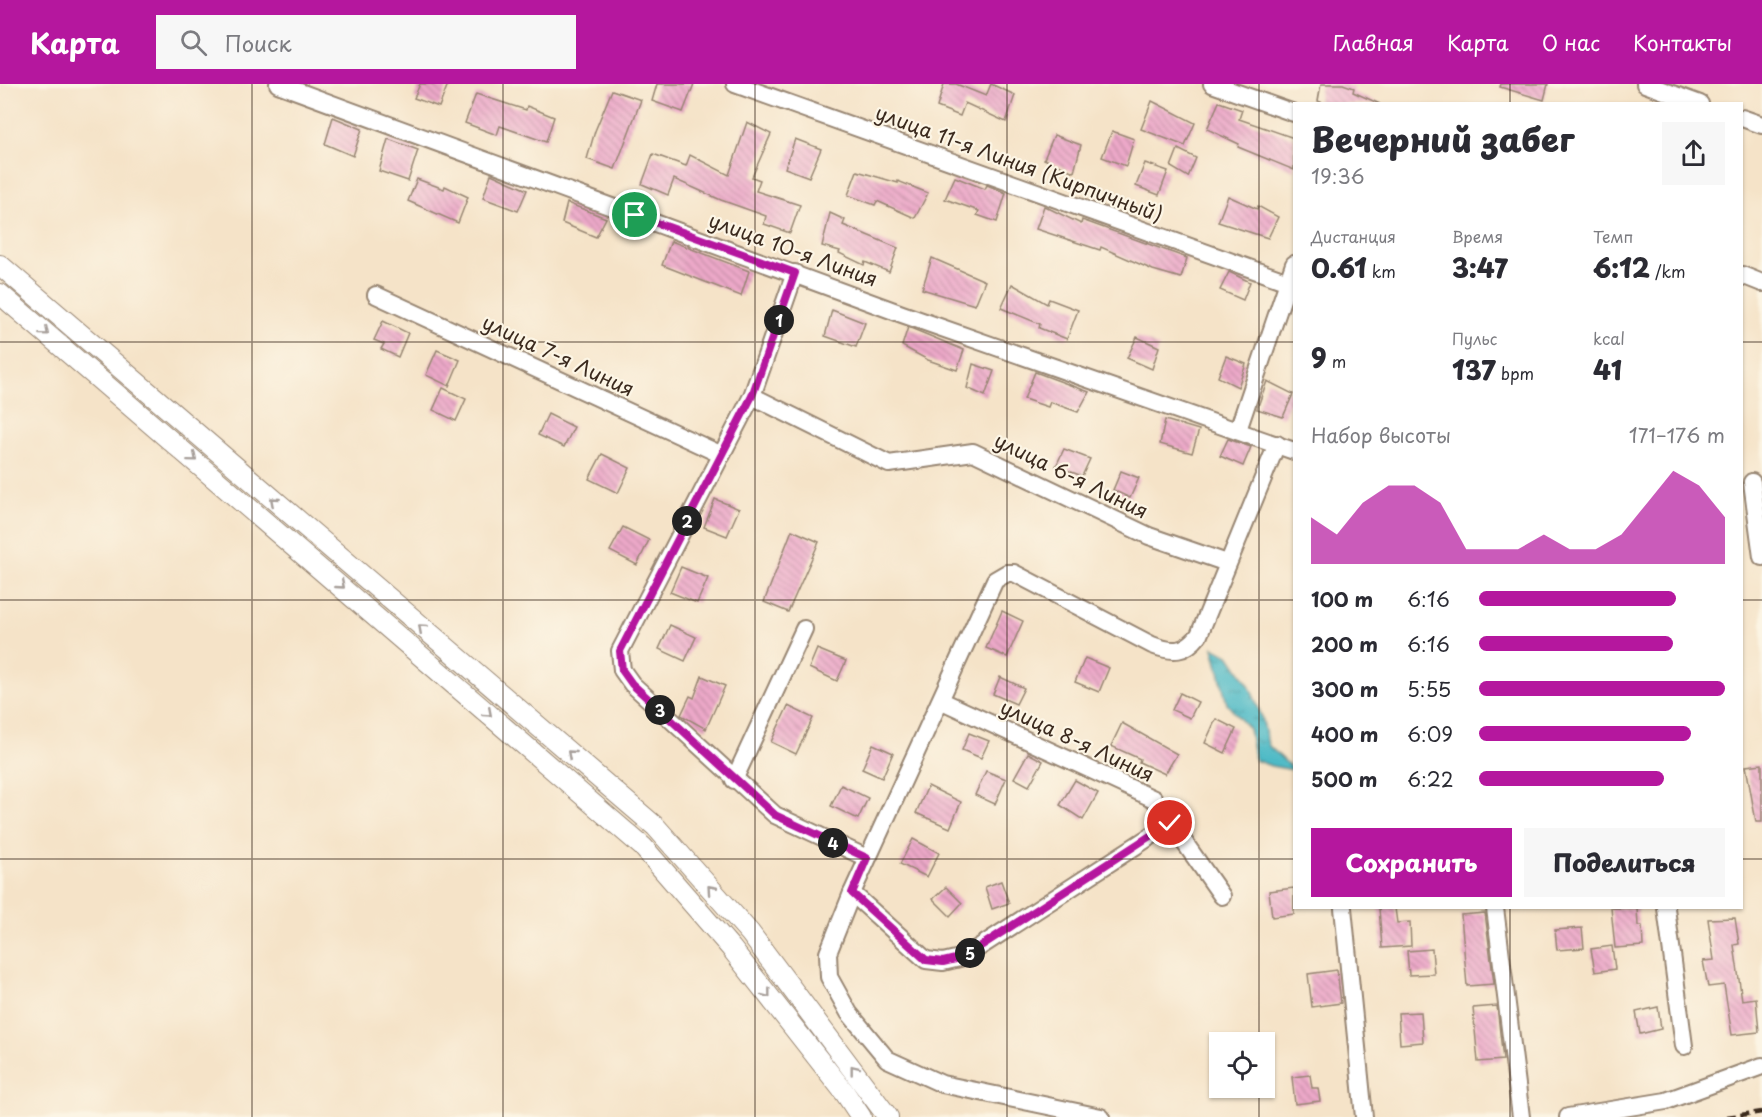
<!DOCTYPE html>
<html lang="ru">
<meta charset="utf-8">
<style>
body{margin:0;font-family:"Playpen Sans",sans-serif;background:#f7f7f7;color:#2b2b33;height:100vh;display:flex;flex-direction:column;font-size:22px;white-space:nowrap}
*{box-sizing:border-box;margin:0}
p{font-size:20px;color:#7c7c81}
.icon{flex:none;width:33px;height:33px;fill:none;stroke:currentColor;stroke-width:2;stroke-linecap:round;stroke-linejoin:round}
.map{position:relative;flex:1;overflow:hidden}
.details{position:absolute;left:1293px;top:18px;width:450px;height:807px;display:flex;flex-direction:column;background:#fff;border-radius:0px;box-shadow:0 2px 4px #0004}
.details>*{flex:none}
.fabs{position:absolute;left:1209px;top:948px;display:grid;gap:12px}
.fabs a{display:grid;place-items:center;width:66px;height:66px;border-radius:0px;background:#fff;box-shadow:0 2px 4px #0004;font-size:30px}
.pin{position:absolute;display:grid;place-items:center;width:51px;height:51px;color:#fff;margin:-26px;border:3px solid #fff;border-radius:50%;box-shadow:0 2px 6px #0007}
.km{position:absolute;width:30px;height:30px;margin:-15px;border-radius:50%;background:#222;color:#fff;font-size:16px;line-height:30px;text-align:center}
.round{display:grid;place-items:center;flex:none;width:63px;height:63px;border-radius:0px;background:#f7f7f7}
.head{display:flex;align-items:center;justify-content:space-between;height:102px;padding:0 18px}
h1{font-size:33px;font-weight:800;line-height:45px}
.metrics{display:grid;grid-template-columns:repeat(3,1fr);gap:9px;height:102px;padding:6px 18px}
.metrics div{display:grid;align-content:center}
.metrics b{font-size:26px;font-weight:800}
.metrics small{font-size:16px;font-weight:400}
.metrics p{font-size:16px}
.chart{height:168px;padding:12px 18px}
.chart p{display:flex;justify-content:space-between}
.chart svg{width:100%;height:108px;margin-top:6px;fill:#b5179e;opacity:.7}
.button{display:flex;gap:12px;margin-top:auto;padding:12px 18px}
.button a{flex:1;height:69px;border-radius:0px;background:#b5179e;color:#fff;font-size:24px;font-weight:800;line-height:69px;text-align:center}
.button a+a{background:#f7f7f7;color:#2b2b33}
ul{padding:0 18px;list-style:none;font-size:20px}
li{display:grid;grid-template-columns:96px 72px 1fr;align-items:center;height:45px}
li i{height:15px;border-radius:8px;background:#b5179e}
header{display:flex;align-items:center;gap:36px;box-sizing:border-box;height:84px;padding:0 30px;background:#b5179e;color:#fff}
header strong{font-size:28px}
nav{display:flex;gap:33px;margin-inline-start:auto;font-size:21px}
.search{width:420px;height:54px;background:#f7f7f7;display:flex;align-items:center;gap:15px;box-sizing:border-box;padding:0 21px;border-radius:0px;color:#7c7c81;font-size:22px}
.map>svg:first-child{display:block}
.water{fill:url(#water-ripples);stroke:#447272;stroke-width:1.5}
.building{fill:url(#building-back-hatch)}
.lines{fill:none;stroke-linecap:round;stroke-linejoin:round}
.minor-casing{stroke:#988673;stroke-width:20}
.major-casing{stroke:#988673;stroke-width:22}
.minor{stroke:#fff;stroke-width:16}
.major{stroke:#fff;stroke-width:20}
.rail{stroke:#3b2a1e;stroke-width:4.5;stroke-dasharray:9 4.5;stroke-linecap:butt}
.oneway{stroke:#a79f9a}
.route-casing{stroke:#fff;stroke-width:12}
.route{stroke:#b5179e;stroke-width:8}
.grid{fill:none;stroke:#3b2a1e;stroke-width:1.5;stroke-opacity:0.55}
.labels{text-anchor:middle;stroke-width:4.5;stroke-linejoin:round;paint-order:stroke}
.street-label{font-size:20px;fill:#3b2a1e;stroke:#fcf5e5}
</style>
<header>
<strong>Карта</strong>
<div class="search"><svg class="icon" aria-label="search" viewBox="0 0 24 24"><circle cx="10" cy="10" r="6"/><path d="M15 15l6 6"/></svg>Поиск</div>
<nav><a>Главная</a><a>Карта</a><a>О нас</a><a>Контакты</a></nav>
</header>
<div class="map">
<svg width="1762" height="1033" viewBox="0 0 1762 1033">
<defs>
<pattern id="water-ripples" width="26" height="14" patternUnits="userSpaceOnUse" patternTransform="scale(1.5)"><rect width="26" height="14" fill="#4dbac6"/><path d="M2 4q2-2 4 0t4 0M15 11q2-2 4 0t4 0" fill="none" stroke="#4197a0"/></pattern>
<pattern id="building-back-hatch" width="6" height="6" patternUnits="userSpaceOnUse" patternTransform="scale(1.5)"><rect width="6" height="6" fill="#eda9c9"/><path d="M-1 5l2 2M0 0l6 6M5-1l2 2" fill="none" stroke="#c18aa3"/></pattern>
</defs>
<rect width="100%" height="100%" fill="#fcf5e5"/>
<filter id="ink" filterUnits="userSpaceOnUse"><feTurbulence type="fractalNoise" baseFrequency=".0167" numOctaves="2"/><feDisplacementMap in="SourceGraphic" scale="12" xChannelSelector="R" yChannelSelector="G"/><feConvolveMatrix kernelMatrix="1 2 1 2 8 2 1 2 1" color-interpolation-filters="sRGB"/></filter>
<filter id="wash" filterUnits="userSpaceOnUse"><feTurbulence type="fractalNoise" baseFrequency=".008" numOctaves="4" result="noise"/><feDisplacementMap in="SourceGraphic" scale="24" xChannelSelector="R" yChannelSelector="G"/><feGaussianBlur stdDeviation="1.35" result="paint"/><feColorMatrix in="noise" values="0 0 0 0 0 0 0 0 0 0 0 0 0 0 0 0 0 1.4 0 .05"/><feComposite in="paint" operator="in"/></filter>
<g filter="url(#wash)">
<rect width="100%" height="100%" fill="#f5e3c8"/>
<!-- water -->
<path class="water" d="M1213,563L1230,572L1249,601L1262,633L1268,661L1294,686L1271,682L1255,676L1249,645L1227,620Z"/>
<g id="blocks">
<!-- building -->
<g class="building">
<path d="M420,0H448L439,23L414,14Z"/>
<path d="M657,0H694L683,28L652,17Z"/>
<path d="M944,0H956L986,12L991,0L1015,11L1006,38L965,19L960,32L937,23Z"/>
<path d="M1321,0H1343L1354,4L1353,8L1380,20H1325L1318,17Z"/>
<path d="M1501,0H1548L1544,16L1500,3Z"/>
<path d="M612,6L641,16L615,85L587,75L595,47Z"/>
<path d="M476,10L526,26L527,22L554,33L546,58L500,42L497,51L465,39Z"/>
<path d="M1152,17L1195,39L1185,62L1141,45Z"/>
<path d="M1219,18L1242,26L1239,35L1294,54V86L1238,63L1239,60L1207,45Z"/>
<path d="M333,33L362,45L353,72L325,60Z"/>
<path d="M747,38L771,50L752,93L760,96L756,107L800,121L790,149L764,140L766,132L721,116L674,95L668,111L642,100L653,70L686,82L690,71L729,91Z"/>
<path d="M1112,47L1134,55L1126,82L1102,73Z"/>
<path d="M1054,51L1081,61L1074,88L1044,75Z"/>
<path d="M388,55L418,66L408,97L379,87Z"/>
<path d="M795,55L821,65L809,93L785,84Z"/>
<path d="M1178,65L1196,74L1188,93L1171,83Z"/>
<path d="M1145,79L1168,87L1159,111L1136,102Z"/>
<path d="M857,87L898,99V97L928,109L915,134L877,117L875,121L848,111Z"/>
<path d="M491,90L527,106L518,127L483,114Z"/>
<path d="M955,93L985,105L987,101L1006,109L997,138L977,131L979,127L945,115Z"/>
<path d="M417,95L444,105L445,102L468,113L458,139L408,117Z"/>
<path d="M1228,112L1257,125L1258,122L1278,133L1268,154L1218,138Z"/>
<path d="M567,119L606,134L596,153L562,139Z"/>
<path d="M1044,122L1081,140L1082,136L1187,174L1181,194L1153,186L1101,163L1100,166L1036,145Z"/>
<path d="M830,129L845,136L843,141L898,164L889,188L865,178L864,181L839,169L840,167L822,162Z"/>
<path d="M671,157L749,187L741,212L662,181Z"/>
<path d="M932,174L985,197L975,221L922,205Z"/>
<path d="M1229,188L1250,198L1243,216L1220,206Z"/>
<path d="M1012,200L1047,220L1049,215L1078,226L1067,255L1039,244L1040,240L1001,224Z"/>
<path d="M832,226L865,239L856,263L825,252Z"/>
<path d="M383,237L408,249L398,273L381,265L384,260L374,256Z"/>
<path d="M908,243L964,266L957,286L928,276L902,262Z"/>
<path d="M1137,253L1159,263L1152,285L1127,274Z"/>
<path d="M437,266L460,276L449,302L426,291Z"/>
<path d="M1226,272L1246,280L1238,303L1218,293Z"/>
<path d="M973,280L994,287L985,312L967,304Z"/>
<path d="M1035,288L1089,308L1078,328L1050,318L1048,323L1024,315Z"/>
<path d="M1267,297L1293,310L1283,333L1257,325Z"/>
<path d="M443,304L466,315L456,337L433,326Z"/>
<path d="M548,330L574,343L564,363L538,351Z"/>
<path d="M1165,336L1199,346L1192,369L1160,360Z"/>
<path d="M1228,355L1251,363L1243,382L1220,372Z"/>
<path d="M1064,365L1090,375L1082,392L1056,382Z"/>
<path d="M602,370L630,384L618,409L589,395Z"/>
<path d="M1121,387L1139,394L1130,414L1113,406Z"/>
<path d="M715,415L739,425L727,452L704,443Z"/>
<path d="M623,443L649,456L637,481L610,467Z"/>
<path d="M792,446L819,458L788,528L764,518Z"/>
<path d="M681,483L708,494L697,519L670,508Z"/>
<path d="M1002,527L1023,537L1007,573L986,564Z"/>
<path d="M670,541L696,553L685,577L659,565Z"/>
<path d="M817,565L846,577L837,597L809,584Z"/>
<path d="M1085,574L1109,584L1099,608L1075,598Z"/>
<path d="M702,592L725,602L706,645L681,631L690,612L694,614Z"/>
<path d="M1000,593L1024,604L1016,620L993,610Z"/>
<path d="M1180,609L1198,618L1190,634L1172,626Z"/>
<path d="M788,622L813,634L796,670L771,658Z"/>
<path d="M1216,635L1236,645L1225,669L1205,659Z"/>
<path d="M1122,639L1177,670L1165,690L1139,678L1140,675L1111,662Z"/>
<path d="M969,649L989,657L981,674L962,666Z"/>
<path d="M873,660L893,669L882,694L862,685Z"/>
<path d="M1028,669L1043,677L1029,702L1014,694Z"/>
<path d="M1762,680V738H1756L1746,682Z"/>
<path d="M986,687L1006,695L995,720L975,711Z"/>
<path d="M1075,696L1098,709L1083,736L1060,721Z"/>
<path d="M841,701L868,714L858,735L831,722Z"/>
<path d="M928,702L961,718L950,744L916,729Z"/>
<path d="M913,755L939,769L927,793L900,780Z"/>
<path d="M1001,797L1009,819L992,825L985,803Z"/>
<path d="M946,803L962,819L950,832L933,815Z"/>
<path d="M1294,804V830L1272,833L1269,807Z"/>
<path d="M1379,824H1395L1397,839L1410,838L1411,862L1382,864Z"/>
<path d="M1611,824H1637L1638,842H1642L1643,862L1615,864Z"/>
<path d="M1485,829L1494,900L1467,902L1461,831Z"/>
<path d="M1735,834L1739,860L1734,861L1742,916L1756,914L1759,948L1732,951L1724,901L1708,903L1703,877L1714,876L1708,835Z"/>
<path d="M1582,844L1584,864L1557,866L1555,846Z"/>
<path d="M1612,862L1615,885L1595,888L1591,865Z"/>
<path d="M1432,865L1434,890L1409,891L1407,867Z"/>
<path d="M1337,886L1341,919L1312,923L1308,890Z"/>
<path d="M1497,922L1503,976L1478,978L1473,924Z"/>
<path d="M1658,923L1661,945L1640,950L1636,928Z"/>
<path d="M1421,928L1423,958L1400,960L1398,929Z"/>
<path d="M1310,991L1312,1004H1318L1320,1017L1295,1020L1292,993Z"/>
</g>
</g>
</g>
<g filter="url(#ink)">
<use href="#blocks" fill-opacity="0" stroke="#988673" stroke-width="1.5"/>
<g class="lines">
<defs>
<g id="minor">
<path d="M278,0L902,230L1294,367"/>
<path d="M735,0L1288,198"/>
<path d="M1212,0L1294,29"/>
<path d="M1645,0L1700,20"/>
<path d="M1742,34L1762,41"/>
<path d="M795,189L752,312L889,380L973,368L1149,452L1227,479"/>
<path d="M1742,191L1762,199"/>
<path d="M376,211L722,371"/>
<path d="M752,312L620,567L622,586L632,600L775,731L867,774"/>
<path d="M1238,346L1294,180"/>
<path d="M1752,398L1762,473"/>
<path d="M942,617L1154,715L1222,812"/>
<path d="M734,696L804,545"/>
<path d="M1171,739L964,873L943,878L926,876L852,809L995,496L1007,489H1014L1152,561C1173,569 1185,569 1199,551L1277,360"/>
<path d="M852,809L828,869L829,893L849,929L887,975L942,1000L1101,1033"/>
<path d="M1343,824L1364,1033"/>
<path d="M1495,824L1521,1033"/>
<path d="M1666,824L1684,962"/>
<path d="M1568,1033L1666,1017L1762,982"/>
</g>
<g id="major">
<path d="M0,181L656,743L750,849L888,1033"/>
<path d="M0,210L643,763L731,864L845,1009L861,1033"/>
</g>
</defs>
<!-- minor casing -->
<use href="#minor" class="minor-casing"/>
<!-- major casing -->
<use href="#major" class="major-casing"/>
<!-- minor -->
<use href="#minor" class="minor"/>
<!-- major -->
<use href="#major" class="major"/>
<!-- rail -->
<path class="rail" d="M1727,1033L1762,1028"/>
</g>
<!-- one-way arrows -->
<defs><path id="oneway-chevron" d="M-2-3.5L2.5 0L-2 3.5" fill="none" stroke-width="1.6" stroke-linecap="round" stroke-linejoin="round" transform="scale(1.5)"/></defs>
<g class="oneway">
<use href="#oneway-chevron" transform="translate(45 248) rotate(40)"/>
<use href="#oneway-chevron" transform="translate(193 374) rotate(40)"/>
<use href="#oneway-chevron" transform="translate(274 417) rotate(-139)"/>
<use href="#oneway-chevron" transform="translate(341 501) rotate(41)"/>
<use href="#oneway-chevron" transform="translate(422 544) rotate(-139)"/>
<use href="#oneway-chevron" transform="translate(488 629) rotate(41)"/>
<use href="#oneway-chevron" transform="translate(571 670) rotate(-139)"/>
<use href="#oneway-chevron" transform="translate(711 805) rotate(-132)"/>
<use href="#oneway-chevron" transform="translate(767 910) rotate(52)"/>
<use href="#oneway-chevron" transform="translate(854 985) rotate(-128)"/>
</g>
</g>
<g class="lines" filter="url(#ink)">
<defs>
<path id="route" d="M635,131L795,189L752,312L620,567L622,586L632,600L775,731L867,774L852,809L926,876L943,878L964,873L1170,739"/>
</defs>
<!-- route casing -->
<use href="#route" class="route-casing"/>
<!-- route -->
<use href="#route" class="route"/>
</g>
<!-- grid -->
<path class="grid" d="M252,0V1033M503,0V1033M755,0V1033M1007,0V1033M1259,0V958M1510,0V20M0,258H1294M1742,258H1762M0,516H1294M1742,516H1762M0,775H1294M1742,775H1762M1510,824V1033M1259,1004V1033"/>
<g class="labels">
<!-- street labels -->
<g class="street-label">
<text transform="translate(1019 80) rotate(20)" y="7">улица 11-я Линия (Кирпичный)</text>
<text transform="translate(793 166) rotate(20)" y="7">улица 10-я Линия</text>
<text transform="translate(558 272) rotate(25)" y="7">улица 7-я Линия</text>
<text transform="translate(1071 392) rotate(26)" y="7">улица 6-я Линия</text>
<text transform="translate(1077 657) rotate(25)" y="7">улица 8-я Линия</text>
</g>
</g>
</svg>
<div class="fabs">
<a><svg class="icon" aria-label="locate" viewBox="0 0 24 24"><circle cx="12" cy="12" r="6"/><path d="M12 2v4M12 18v4M2 12h4M18 12h4"/></svg></a>
</div>
<div class="pin" style="left:635px;top:131px;background:#1e9e55"><svg class="icon" aria-label="arrive" viewBox="0 0 24 24"><path d="M6 21V4h12l-3 4 3 4H6"/></svg></div>
<div class="pin" style="left:1170px;top:739px;background:#d93025"><svg class="icon" aria-label="check" viewBox="0 0 24 24"><path d="M5 12l5 5 9-10"/></svg></div>
<b class="km" style="left:779px;top:236px">1</b>
<b class="km" style="left:687px;top:437px">2</b>
<b class="km" style="left:660px;top:626px">3</b>
<b class="km" style="left:833px;top:759px">4</b>
<b class="km" style="left:970px;top:869px">5</b>
<section class="details">
<div class="head"><div><h1>Вечерний забег</h1><p>19:36</p></div><a class="round"><svg class="icon" aria-label="share" viewBox="0 0 24 24"><path d="M12 15V3M7 8l5-5 5 5M5 13v7h14v-7"/></svg></a></div>
<div class="metrics">
<div><p>Дистанция</p><b>0.61<small> km</small></b></div>
<div><p>Время</p><b>3:47</b></div>
<div><p>Темп</p><b>6:12<small> /km</small></b></div>
</div>
<div class="metrics">
<div><b>9<small> m</small></b></div>
<div><p>Пульс</p><b>137<small> bpm</small></b></div>
<div><p>kcal</p><b>41</b></div>
</div>
<div class="chart"><p><span>Набор высоты</span>171–176 m</p>
<svg viewBox="0 0 160 44" preserveAspectRatio="none"><path d="M0 44V25L10 32L20 19L30 12L40 12L50 19L60 38L70 38L80 38L90 32L100 38L110 38L120 32L130 19L140 6L150 12L160 25V44z"/></svg>
</div>
<ul>
<li><b>100 m</b>6:16<i style="width:80%"></i></li>
<li><b>200 m</b>6:16<i style="width:79%"></i></li>
<li><b>300 m</b>5:55<i style="width:100%"></i></li>
<li><b>400 m</b>6:09<i style="width:86%"></i></li>
<li><b>500 m</b>6:22<i style="width:75%"></i></li>
</ul>
<div class="button"><a>Сохранить</a><a>Поделиться</a></div>
</section>
</div>
